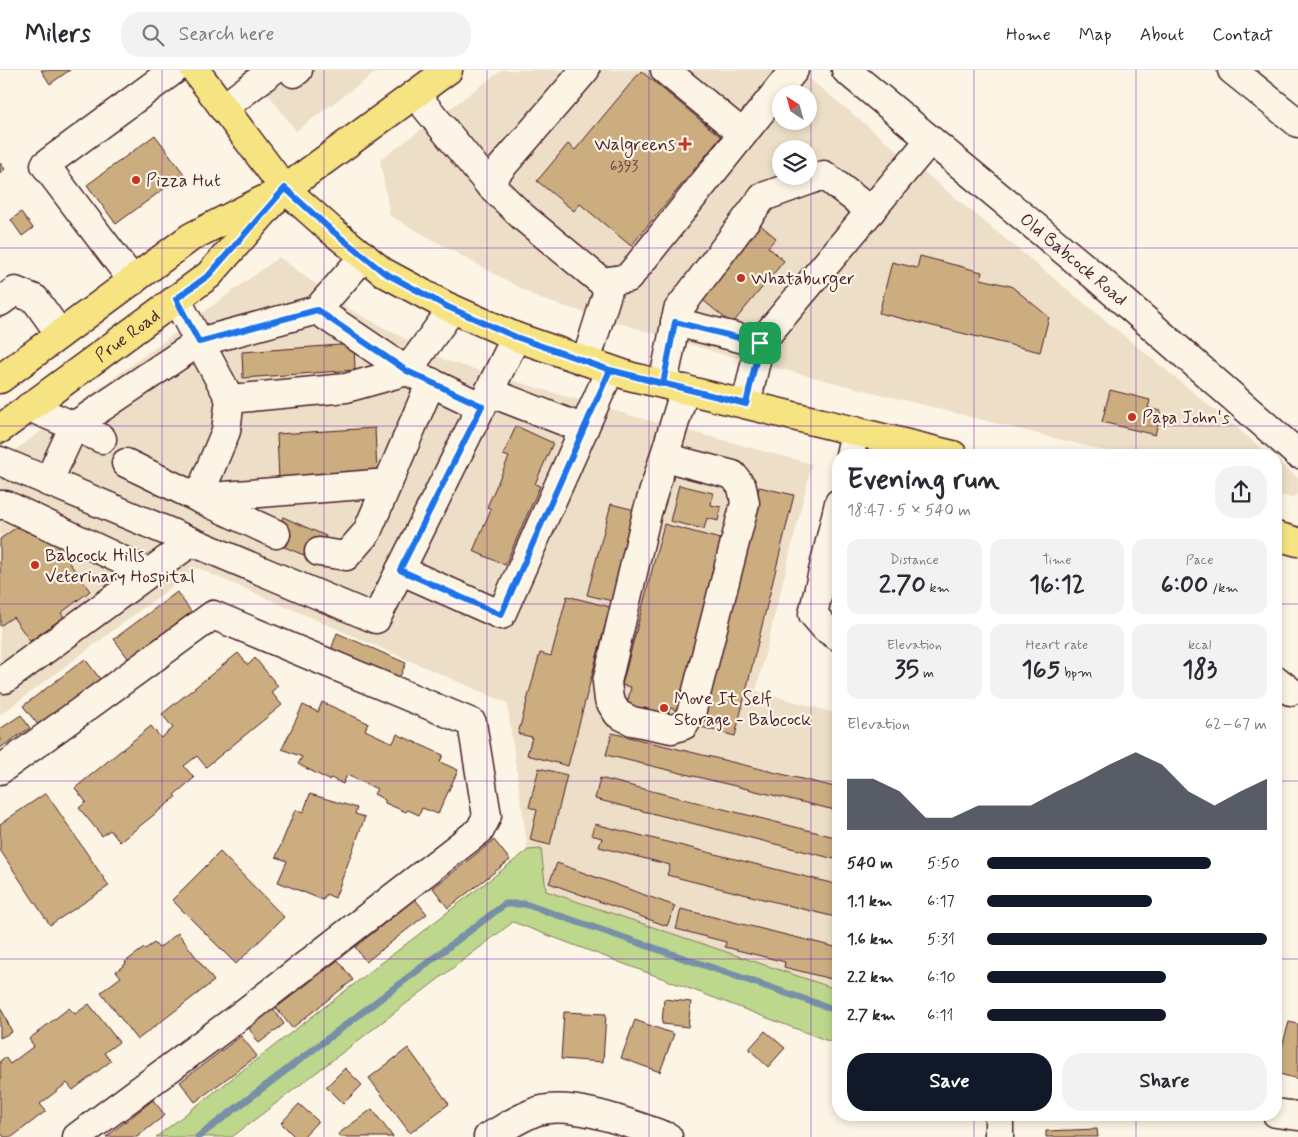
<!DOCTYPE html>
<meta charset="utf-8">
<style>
body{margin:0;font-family:Mynerve,sans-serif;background:#f2f2f3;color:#2b2b33;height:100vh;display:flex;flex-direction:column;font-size:19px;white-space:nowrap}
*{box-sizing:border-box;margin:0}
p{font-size:16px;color:#7c7c81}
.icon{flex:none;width:28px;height:28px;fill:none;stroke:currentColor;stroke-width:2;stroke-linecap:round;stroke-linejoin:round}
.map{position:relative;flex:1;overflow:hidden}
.panel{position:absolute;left:832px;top:379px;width:450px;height:672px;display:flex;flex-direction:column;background:#fff;border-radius:20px;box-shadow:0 2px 8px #0003}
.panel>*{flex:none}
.needle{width:32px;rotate:324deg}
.controls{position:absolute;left:772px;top:15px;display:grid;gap:10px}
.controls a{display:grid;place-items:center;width:45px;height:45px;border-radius:50%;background:#fff;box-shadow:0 2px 8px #0003;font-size:25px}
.pin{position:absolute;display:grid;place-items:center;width:42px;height:42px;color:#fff;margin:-21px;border-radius:10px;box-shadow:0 2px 8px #0006}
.round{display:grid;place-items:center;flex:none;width:52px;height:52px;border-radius:20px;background:#f2f2f3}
.headline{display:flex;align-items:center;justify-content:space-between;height:85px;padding:0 15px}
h1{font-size:28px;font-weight:700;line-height:38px}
.metrics{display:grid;grid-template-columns:repeat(3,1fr);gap:8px;height:85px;padding:5px 15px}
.metrics div{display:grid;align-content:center;border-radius:12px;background:#f2f2f3;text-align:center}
.metrics b{font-size:25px;font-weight:700}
.metrics small{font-size:14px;font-weight:400}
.metrics p{font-size:14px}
.chart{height:140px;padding:10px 15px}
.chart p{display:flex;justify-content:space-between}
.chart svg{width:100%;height:90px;margin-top:5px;fill:#111827;opacity:.7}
.cta{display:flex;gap:10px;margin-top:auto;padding:10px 15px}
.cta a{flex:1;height:58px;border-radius:20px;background:#111827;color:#fff;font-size:20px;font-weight:700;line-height:58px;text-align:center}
.cta a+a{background:#f2f2f3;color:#2b2b33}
ul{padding:0 15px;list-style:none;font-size:16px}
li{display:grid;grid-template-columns:80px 60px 1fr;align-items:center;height:38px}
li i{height:12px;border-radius:6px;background:#111827}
header{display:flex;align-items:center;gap:30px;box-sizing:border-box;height:70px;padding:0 25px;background:#fff;border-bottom:1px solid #e1e1e2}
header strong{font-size:24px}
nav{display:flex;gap:28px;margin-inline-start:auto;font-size:18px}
.search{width:350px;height:45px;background:#f2f2f3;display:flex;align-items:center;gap:12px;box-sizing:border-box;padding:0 18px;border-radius:20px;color:#7c7c81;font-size:19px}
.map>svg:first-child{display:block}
.built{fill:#eddfc7;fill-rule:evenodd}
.grass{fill:#bdd78d;stroke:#847b5c}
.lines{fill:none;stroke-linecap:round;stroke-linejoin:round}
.stream{stroke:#7890a7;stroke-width:7}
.building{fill:#cbad80;stroke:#4a1f2b}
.minor-casing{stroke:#4a1f2b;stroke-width:31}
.major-casing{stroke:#4a1f2b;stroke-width:31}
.minor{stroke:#fcf5e5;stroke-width:28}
.major{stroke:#f6e381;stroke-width:28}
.route-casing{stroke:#fff;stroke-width:10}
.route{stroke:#1a73e8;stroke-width:6}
.grid{fill:none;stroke:#7b2cbf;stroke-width:1;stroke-opacity:0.55}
.poi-dot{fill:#c8321e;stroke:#fcf5e5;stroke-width:2}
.labels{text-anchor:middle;stroke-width:4.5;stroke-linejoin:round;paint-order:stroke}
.number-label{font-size:15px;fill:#6a4240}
.poi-label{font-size:18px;fill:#4a1f2b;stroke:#fcf5e5;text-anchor:start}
.street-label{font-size:18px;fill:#4a1f2b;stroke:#fcf5e5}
</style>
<header>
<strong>Milers</strong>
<div class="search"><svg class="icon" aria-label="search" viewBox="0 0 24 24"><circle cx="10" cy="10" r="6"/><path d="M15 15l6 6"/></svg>Search here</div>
<nav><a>Home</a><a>Map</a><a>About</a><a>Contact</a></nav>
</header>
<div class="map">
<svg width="1298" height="1067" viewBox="0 0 1298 1067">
<rect width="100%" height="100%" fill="#fcf5e5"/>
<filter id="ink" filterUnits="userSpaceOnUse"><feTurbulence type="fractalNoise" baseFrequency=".02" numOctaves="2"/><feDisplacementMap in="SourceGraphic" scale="10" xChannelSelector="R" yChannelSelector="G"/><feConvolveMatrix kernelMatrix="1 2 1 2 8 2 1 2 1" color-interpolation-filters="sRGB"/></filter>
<g filter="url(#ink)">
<!-- built -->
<g class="built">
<path d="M250,0H379L296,61Z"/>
<path d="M502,0H799L1270,385H1121L721,284L540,229L390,146L380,90ZM781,24H809V51H781ZM781,79H809V106H781Z"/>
<path d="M279,187L351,240L447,291L633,346L812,394L756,621L839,644V923L533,817L507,633L197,498L0,645V391Z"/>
<path d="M1276,390L1298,408V424L1292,428L1276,424Z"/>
</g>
<!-- grass -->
<path class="grass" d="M541,779L546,821L839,920V975L513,852L232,1067H156L528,780Z"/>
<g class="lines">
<!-- stream -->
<path class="stream" d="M198,1067L505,834H525L839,941"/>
</g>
<!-- building -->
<g class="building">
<path d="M41,0H70L50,14Z"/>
<path d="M641,1L721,67L631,176L580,134L574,141L537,111L568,74L575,80Z"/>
<path d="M155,65L184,104L116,154L87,115Z"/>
<path d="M0,93L5,99L0,103Z"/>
<path d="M21,142L33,158L22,166L11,150Z"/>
<path d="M758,153L776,168L768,177L784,191L732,254L698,226Z"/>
<path d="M920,186L982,202L981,209L1011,216L1049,247L1040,282L879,243L892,192L917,198Z"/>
<path d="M354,274L355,300L243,308L242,282Z"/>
<path d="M1110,320L1150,330L1148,338L1161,341L1155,365L1102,352Z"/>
<path d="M516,356L553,373L535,414L540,416L505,495L473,481L491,439L487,437L509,387L503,385Z"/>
<path d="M375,358L377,404L279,410L277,364Z"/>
<path d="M679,415L713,423L711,435L721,437L718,451L707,448L704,459L670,451Z"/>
<path d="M759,417L794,425L735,666L701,657Z"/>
<path d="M611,434L635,440L612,531L587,525Z"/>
<path d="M283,447L326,466L316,490L272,472Z"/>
<path d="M39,452L90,521L61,543L64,547L30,571L13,547L0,556V469L20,455L26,462Z"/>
<path d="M664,454L724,470L680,641L670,638L667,649L626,638L631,617L622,615Z"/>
<path d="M177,522L193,544L130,591L114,569Z"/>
<path d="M567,526L610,537L568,696L527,685L532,667L518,664L540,583L551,586Z"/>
<path d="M337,563L406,593L399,609L331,580Z"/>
<path d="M238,583L248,595L255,588L278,616L271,622L282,635L206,697L197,686L184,696L194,708L174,725L176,727L120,772L110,760L102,766L79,738L86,732L75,718L151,656L161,668L173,658L162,644Z"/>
<path d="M85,589L101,610L39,656L23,636Z"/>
<path d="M322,632L368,653L365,660L393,673L397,664L443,685L440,692L458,700L438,744L422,738L419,745L408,740L406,742L385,733V730L374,724L377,719L347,705L343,714L331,708L329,710L298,694L302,687L282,679L303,635L318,642Z"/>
<path d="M21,645L30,658L0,678V659Z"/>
<path d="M612,663L839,718V741L606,685Z"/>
<path d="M539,698L567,705L550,775L530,770L537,740L529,737Z"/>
<path d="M600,708L839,768V790L595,729Z"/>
<path d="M46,723L109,816L50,855L0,780V754Z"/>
<path d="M310,724L357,738L355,744L365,747L335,828L326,824L323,830L278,812L287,791L276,787L295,740L303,743Z"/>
<path d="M595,754L839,815V848L667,805L670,795L599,777L602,768L591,765Z"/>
<path d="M494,770L510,790L448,838L433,818Z"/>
<path d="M220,782L284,847L236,894L172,830Z"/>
<path d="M557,793L675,836L667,856L549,813Z"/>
<path d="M415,829L427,844L366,892L355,877Z"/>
<path d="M681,839L839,878V911L784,897L785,892L725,877L726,872L676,859Z"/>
<path d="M178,863L214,911L137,970L101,922L121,907L116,901L126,894L125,892L144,878L145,879L154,873L159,878Z"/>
<path d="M338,890L353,910L292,958L276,938Z"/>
<path d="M664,929L691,932L688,957L662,954Z"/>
<path d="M89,934L119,972L104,983L111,991L73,1020L67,1013L40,1034L46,1041L12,1067H4L2,1064L0,1065V991L5,987L10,994L34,976L29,969L69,938L75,944Z"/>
<path d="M0,936L12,962L0,968Z"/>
<path d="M273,938L284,954L259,973L248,957Z"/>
<path d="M564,942L606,944L603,992L561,989Z"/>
<path d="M635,950L674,964L660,1002L621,988Z"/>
<path d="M1289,952L1298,954V1009L1276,1003V998Z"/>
<path d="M765,961L785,978L768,997L749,979Z"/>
<path d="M241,966L257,986L195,1032L180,1012Z"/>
<path d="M408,978L449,1034L410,1063L369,1008Z"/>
<path d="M345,998L362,1015L343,1034L326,1017Z"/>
<path d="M153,1030L165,1045L137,1067H106Z"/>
<path d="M299,1034L318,1051L303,1067H295L281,1053Z"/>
<path d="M372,1039L393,1067H340L338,1064Z"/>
<path d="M1097,1059L1098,1067H1046V1061Z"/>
</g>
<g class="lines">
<defs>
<g id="minor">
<path d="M292,0L294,3L298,0"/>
<path d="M585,0L488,113L523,147L602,212L628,208L743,64L665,0"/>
<path id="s1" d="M846,0L1096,207L1298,384"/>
<path d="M1232,0L1298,53"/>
<path d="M415,24L488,113"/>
<path d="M223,38L273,0"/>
<path d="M743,64L794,0"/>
<path d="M133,211L45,95L174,0"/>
<path d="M176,229L230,329L346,318L407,301L482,337"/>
<path d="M0,232L15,221L35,229L60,264"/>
<path d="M317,240L407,301L452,239"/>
<path d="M675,252L760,273"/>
<path d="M586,291L611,211"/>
<path d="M663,314L678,240L763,127L824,105L871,141"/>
<path d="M489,322L584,359"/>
<path d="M230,329L226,361L198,428L276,464"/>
<path d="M746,334L760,273L930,70"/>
<path d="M29,337L74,356L48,412"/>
<path d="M74,356L199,272L317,240L364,186"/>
<path d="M74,356L102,369"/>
<path d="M850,385L855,361"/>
<path d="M664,387L733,405L742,417L745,433L691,644L684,655L672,659L632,651L618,644L609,630L607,612L647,443L685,319"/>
<path d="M0,391L376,549L516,267"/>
<path d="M126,393L198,428L388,413"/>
<path d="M839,433L813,544L825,558L839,567"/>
<path d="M0,435H6L149,503"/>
<path d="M319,482L346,486L367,462L431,312"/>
<path d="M400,500L501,545L610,300"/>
<path d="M5,609L191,472"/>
<path d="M1276,610L1290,621"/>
<path d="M0,700L213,545L472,653L487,746L480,760L244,943L77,1067"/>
<path d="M1276,1043L1298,1046"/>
<path d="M999,1045V1067"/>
<path d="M488,1067C503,1059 519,1048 535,1042C570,1029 634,1055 668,1067"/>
</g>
<g id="major">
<path d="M195,0L285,119L330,159L383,202L446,236L516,267L629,306L953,385"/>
<path d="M0,309L191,167L285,119L448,0"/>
<path id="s2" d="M0,359L209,205L274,131"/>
<path d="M1276,466L1298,472"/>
</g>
</defs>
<!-- minor casing -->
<use href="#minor" class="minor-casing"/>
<!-- major casing -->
<use href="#major" class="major-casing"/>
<!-- minor -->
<use href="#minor" class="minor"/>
<!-- major -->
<use href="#major" class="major"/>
</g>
</g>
<g class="lines" filter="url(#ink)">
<defs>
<path id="route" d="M760,273L746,334L610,300L516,267L448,237L383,202L330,159L285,118L209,205L176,229L199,272L317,240L407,301L482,336L400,500L501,545L610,300L663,314L675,252L760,273"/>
</defs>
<!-- route casing -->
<use href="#route" class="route-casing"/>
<!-- route -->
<use href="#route" class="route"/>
</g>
<!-- grid -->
<path class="grid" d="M162,0V1067M324,0V1067M487,0V1067M649,0V1067M811,0V1067M974,0V385M1136,0V385M0,178H1298M0,356H1298M0,534H839M1276,534H1298M0,711H839M1276,711H1298M0,889H839M1276,889H1298M974,1045V1067M1136,1045V1067"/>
<!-- markers -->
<g class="poi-dot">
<path d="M682.5 66.5h5v5h5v5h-5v5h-5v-5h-5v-5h5z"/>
<circle cx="136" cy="110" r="5"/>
<circle cx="741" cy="208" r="5"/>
<circle cx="1132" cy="347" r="5"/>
<circle cx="35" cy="495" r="5"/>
<circle cx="664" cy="638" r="5"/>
</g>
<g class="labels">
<!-- number labels -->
<g class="number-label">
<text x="624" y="101">6393</text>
</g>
<!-- poi labels -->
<g class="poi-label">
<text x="675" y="80" text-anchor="end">Walgreens</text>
<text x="146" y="116">Pizza Hut</text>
<text x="751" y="214">Whataburger</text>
<text x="1142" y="353">Papa John's</text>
<text x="45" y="491">Babcock Hills<tspan x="45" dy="21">Veterinary Hospital</tspan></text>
<text x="674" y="634">Move It Self<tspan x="674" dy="21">Storage - Babcock</tspan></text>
</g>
<!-- street labels -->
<g class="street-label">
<text dy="6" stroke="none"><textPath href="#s1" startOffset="296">Old Babcock Road</textPath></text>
<text dy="6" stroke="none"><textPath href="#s2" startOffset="158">Prue Road</textPath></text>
</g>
</g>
</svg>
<div class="controls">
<a><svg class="needle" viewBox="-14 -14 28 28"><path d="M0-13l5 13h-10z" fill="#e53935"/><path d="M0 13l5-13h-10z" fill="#7c7c81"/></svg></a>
<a><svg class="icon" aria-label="layers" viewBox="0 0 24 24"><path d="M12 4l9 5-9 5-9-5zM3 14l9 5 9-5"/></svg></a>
</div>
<div class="pin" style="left:760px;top:273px;background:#1e9e55"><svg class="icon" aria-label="arrive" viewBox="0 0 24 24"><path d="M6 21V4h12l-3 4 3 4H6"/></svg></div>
<section class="panel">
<div class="headline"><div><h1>Evening run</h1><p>18:47 · 5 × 540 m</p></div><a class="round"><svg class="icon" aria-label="share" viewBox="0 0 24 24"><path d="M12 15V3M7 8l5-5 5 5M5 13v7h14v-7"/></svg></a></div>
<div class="metrics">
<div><p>Distance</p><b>2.70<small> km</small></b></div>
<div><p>Time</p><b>16:12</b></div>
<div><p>Pace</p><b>6:00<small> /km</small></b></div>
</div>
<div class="metrics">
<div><p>Elevation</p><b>35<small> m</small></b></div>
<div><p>Heart rate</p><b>165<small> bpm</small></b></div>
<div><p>kcal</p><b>183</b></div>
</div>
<div class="chart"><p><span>Elevation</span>62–67 m</p>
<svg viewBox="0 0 160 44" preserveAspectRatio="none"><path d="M0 44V19L10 19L20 25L30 38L40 38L50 32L60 32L70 32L80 25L90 19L100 12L110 6L120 12L130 25L140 32L150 25L160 19V44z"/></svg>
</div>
<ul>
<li><b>540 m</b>5:50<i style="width:80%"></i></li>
<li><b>1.1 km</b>6:17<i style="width:59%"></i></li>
<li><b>1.6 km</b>5:31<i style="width:100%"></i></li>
<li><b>2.2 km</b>6:10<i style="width:64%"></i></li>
<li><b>2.7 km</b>6:11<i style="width:64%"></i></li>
</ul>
<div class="cta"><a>Save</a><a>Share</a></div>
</section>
</div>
